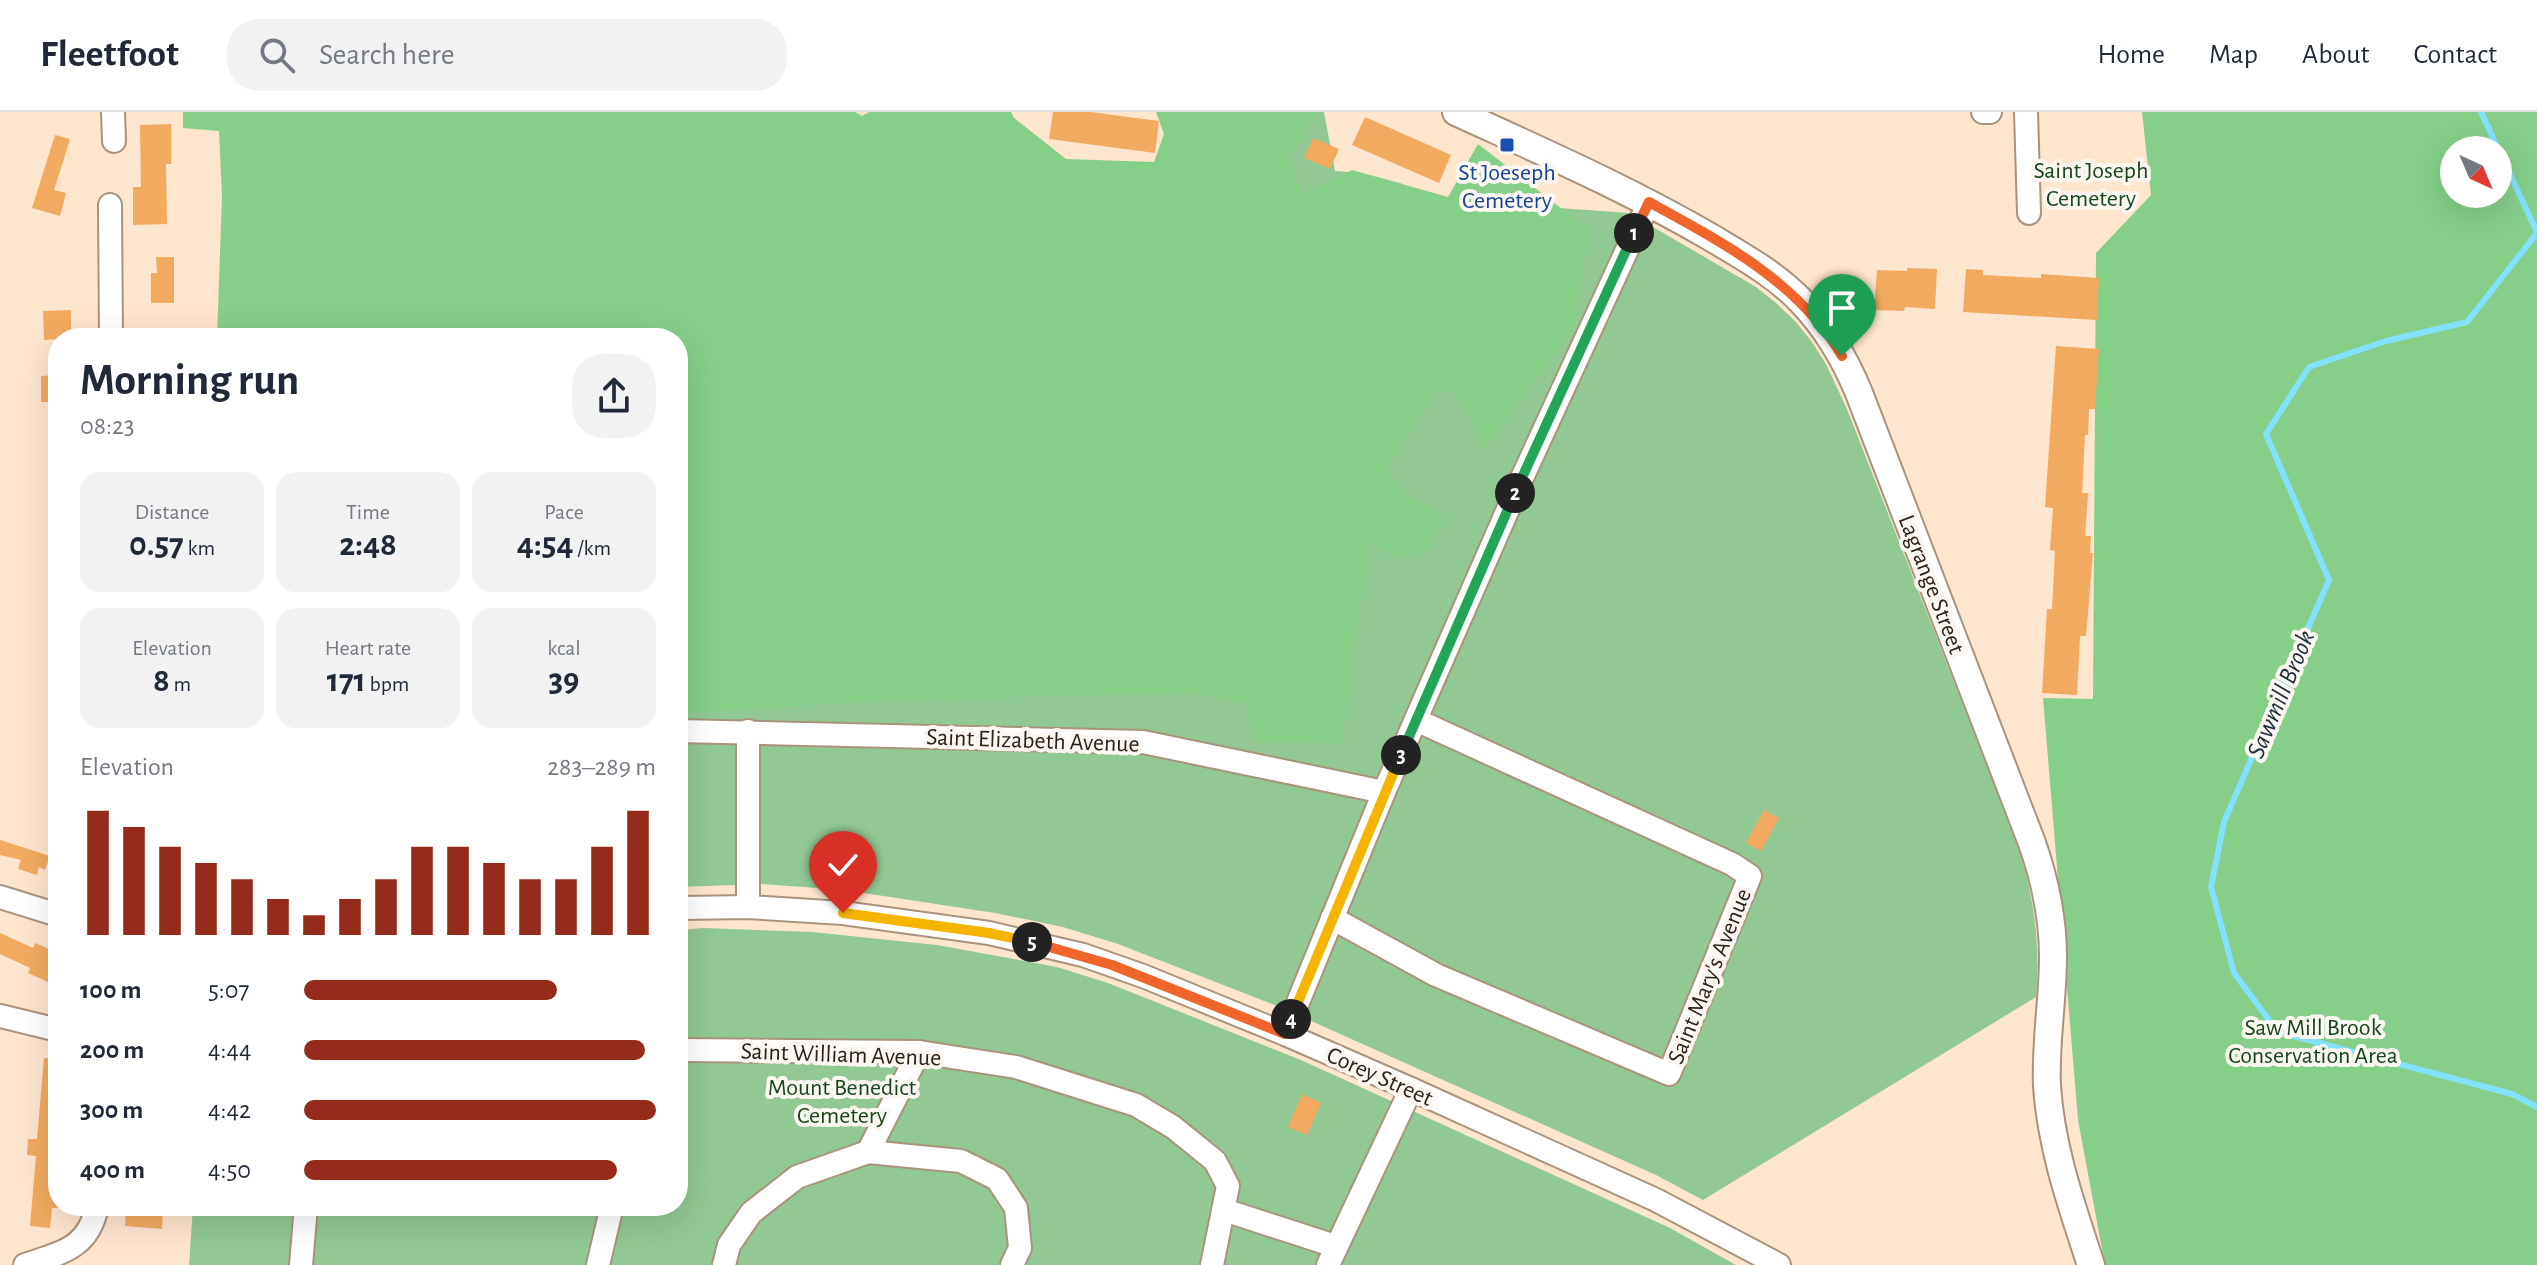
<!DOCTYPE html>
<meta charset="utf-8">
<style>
body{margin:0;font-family:"Alegreya Sans",sans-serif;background:#f2f2f3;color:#1f2937;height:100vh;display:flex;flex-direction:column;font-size:30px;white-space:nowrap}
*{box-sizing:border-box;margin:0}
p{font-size:26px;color:#747a83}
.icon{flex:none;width:44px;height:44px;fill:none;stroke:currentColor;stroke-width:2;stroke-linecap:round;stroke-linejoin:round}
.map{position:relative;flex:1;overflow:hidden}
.panel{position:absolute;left:48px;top:216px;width:640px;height:888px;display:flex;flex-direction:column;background:#fff;border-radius:32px;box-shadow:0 8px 32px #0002}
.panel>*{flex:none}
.needle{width:52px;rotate:136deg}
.fabs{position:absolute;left:2440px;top:24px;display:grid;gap:16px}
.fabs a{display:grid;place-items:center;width:72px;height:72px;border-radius:50%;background:#fff;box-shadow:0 8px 32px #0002;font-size:40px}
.pin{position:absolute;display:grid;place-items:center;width:68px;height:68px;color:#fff;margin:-82px -34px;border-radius:50% 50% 50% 0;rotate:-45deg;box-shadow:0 0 8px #0007}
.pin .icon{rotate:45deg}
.km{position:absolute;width:40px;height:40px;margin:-20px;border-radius:50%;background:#222;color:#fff;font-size:22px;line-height:40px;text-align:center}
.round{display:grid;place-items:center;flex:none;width:84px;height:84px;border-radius:32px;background:#f2f2f3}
.headline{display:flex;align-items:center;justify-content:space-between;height:136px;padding:0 32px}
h1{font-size:44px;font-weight:700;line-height:60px}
.figures{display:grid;grid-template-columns:repeat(3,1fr);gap:12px;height:136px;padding:8px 32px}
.figures div{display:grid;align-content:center;border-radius:20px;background:#f2f2f3;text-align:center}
.figures b{font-size:34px;font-weight:700}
.figures small{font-size:22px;font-weight:400}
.figures p{font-size:22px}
.chart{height:224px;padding:16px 32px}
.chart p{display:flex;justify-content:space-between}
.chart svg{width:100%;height:144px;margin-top:8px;stroke:#952c1b;stroke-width:6}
ul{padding:0 32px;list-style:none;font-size:26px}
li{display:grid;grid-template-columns:128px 96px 1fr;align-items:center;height:60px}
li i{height:20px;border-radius:10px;background:#952c1b}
header{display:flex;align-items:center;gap:48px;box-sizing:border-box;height:112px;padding:0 40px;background:#fff;border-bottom:2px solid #e0e1e3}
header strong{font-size:38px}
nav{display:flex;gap:44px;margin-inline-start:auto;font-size:28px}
.search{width:560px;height:72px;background:#f2f2f3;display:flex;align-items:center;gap:20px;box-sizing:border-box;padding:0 28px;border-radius:32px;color:#747a83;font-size:30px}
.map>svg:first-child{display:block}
.green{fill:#91c893}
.forest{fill:#85cf88;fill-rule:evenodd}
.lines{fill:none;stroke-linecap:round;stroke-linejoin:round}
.stream{stroke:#81e1fe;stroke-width:6}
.building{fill:#f2aa60}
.minor-casing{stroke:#aa937d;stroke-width:26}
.major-casing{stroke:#aa937d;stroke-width:30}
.minor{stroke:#fff;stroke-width:22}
.major{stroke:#fff;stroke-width:26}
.split-1-casing{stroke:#fff;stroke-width:16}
.split-2-casing{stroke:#fff;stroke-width:16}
.split-3-casing{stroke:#fff;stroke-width:16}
.split-4-casing{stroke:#fff;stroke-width:16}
.split-5-casing{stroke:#fff;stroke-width:16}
.split-6-casing{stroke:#fff;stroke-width:16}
.split-1{stroke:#f0652b;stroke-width:10}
.split-2{stroke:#22a559;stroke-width:10}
.split-3{stroke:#22a559;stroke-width:10}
.split-4{stroke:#f5b400;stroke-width:10}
.split-5{stroke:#f0652b;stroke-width:10}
.split-6{stroke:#f5b400;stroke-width:10}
.transit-dot{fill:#1a4fb4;stroke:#fbf6f1;stroke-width:3}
.labels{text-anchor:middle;stroke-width:8;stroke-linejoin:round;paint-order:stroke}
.park-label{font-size:24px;fill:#14481a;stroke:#fbf6f1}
.transit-label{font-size:24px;fill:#164399;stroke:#fbf6f1}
.street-label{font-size:24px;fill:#2b221a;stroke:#fbf6f1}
.water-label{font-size:26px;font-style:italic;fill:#192f36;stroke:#fbf6f1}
</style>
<header>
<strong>Fleetfoot</strong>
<div class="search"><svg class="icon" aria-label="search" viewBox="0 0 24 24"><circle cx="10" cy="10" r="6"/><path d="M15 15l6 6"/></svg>Search here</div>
<nav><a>Home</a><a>Map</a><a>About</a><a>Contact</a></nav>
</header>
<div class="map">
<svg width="2537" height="1153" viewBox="0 0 2537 1153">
<rect width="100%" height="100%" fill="#fee5ce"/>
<!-- green -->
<g class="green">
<path d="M1265,0H1324L1335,59L1360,61L1400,71L1433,87L1629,101L1756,175L1776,191L1796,210L1812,230L1826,252L1847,297L2014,723C2033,777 2041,828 2036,885L1703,1088L1656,1063L1282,896L1118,832L1063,815L995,801L844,778L762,772L678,775V226H221L1226,69Z"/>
<path d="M704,816L812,820L937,833L1057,855L1108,871L1301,948L1670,1116L1736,1153H189L193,1094H678V818Z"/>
</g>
<!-- forest -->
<g class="forest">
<path d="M183,0H855L862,4L869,0H1011L1014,6L1066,47L1154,50L1164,22L1156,0H1317L1289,44L1301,82L1352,58L1448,85L1478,32L1588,117L1575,214L1483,338L1464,293L1452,280H1434L1387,355L1392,371L1444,407L1428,436L1397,447L1368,432L1341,631L1256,630L1244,591L1189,581L908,587L678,601V226H217L222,84L219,19L183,16Z"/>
<path d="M2142,0H2537V1153H2105L2078,1008L2043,586L2093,587L2096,141L2151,83ZM2454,38H2498V82H2454Z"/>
</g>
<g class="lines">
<!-- stream -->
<g class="stream">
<path d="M2481,0L2537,120"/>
<path d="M2537,121L2467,210L2386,229L2309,255L2266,322L2329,468L2224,710L2211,775L2234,861L2278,920L2512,982L2537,995"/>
</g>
</g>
<!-- building -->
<g class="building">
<path d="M1053,0H1090L1159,9L1155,41L1049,27Z"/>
<path d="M1365,5L1451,43L1439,71L1352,33Z"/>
<path d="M171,12V52H166L167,112L133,113V75H141L140,13Z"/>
<path d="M55,23L70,27L54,78L66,81L60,104L32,96Z"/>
<path d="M1313,26L1339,37L1330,57L1304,46Z"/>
<path d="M156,145H174V191H151V161H157Z"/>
<path d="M1907,156L1937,157L1935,197L1905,195L1904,199L1874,198L1877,158L1907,159Z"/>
<path d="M1966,157L1983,158V163L2041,166V162L2099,166L2097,208L1963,200Z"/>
<path d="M71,198V226L44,228L43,199Z"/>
<path d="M2056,234L2099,237L2095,297H2089L2088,323H2085L2082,381H2088L2085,424H2091L2090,441H2093L2086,524H2080L2077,583L2042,581L2047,497H2052L2055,439L2050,438L2053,396L2045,395Z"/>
<path d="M58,263V290H41V264Z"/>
<path d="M1764,698L1779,706L1761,739L1746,731Z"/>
<path d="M0,728L50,744L45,758L39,755L37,763L18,757L21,748L0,743Z"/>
<path d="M0,821L33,836L35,831L58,841L48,870L28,861L30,856L0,842Z"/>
<path d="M44,946L58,947V1096H52L50,1116L30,1114L36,1044L27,1043L28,1027H37Z"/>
<path d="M1302,982L1321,991L1307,1023L1288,1015Z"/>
<path d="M126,1094H154V1098L163,1099L162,1117L125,1114Z"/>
</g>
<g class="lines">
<defs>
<g id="minor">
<path d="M113,0L114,29"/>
<path d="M1983,0H1990"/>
<path d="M2026,0L2029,101"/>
<path d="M110,93L111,226"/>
<path d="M678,619L1143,630L1384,680"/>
<path d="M0,785L58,803"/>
<path d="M748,795V619"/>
<path d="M678,796L748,795L843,801L989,821L1083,843L1143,864L1285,922L1411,977L1656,1088L1779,1153"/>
<path d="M1332,806L1436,863L1669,962L1750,764L1732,752L1416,608"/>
<path d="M0,904L58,918"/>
<path d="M1285,922L1384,680L1516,379L1649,90"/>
<path d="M678,938L919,940L1016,955L1136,993L1173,1015L1215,1049L1228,1074L1212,1153"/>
<path d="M868,1040L919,940"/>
<path d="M1224,1098L1335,1134"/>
<path d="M25,1153C60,1141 89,1137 97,1094"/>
<path d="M301,1153L306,1094"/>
<path d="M598,1153L612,1094"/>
<path d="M724,1153L729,1133L751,1101L797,1065L868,1040L961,1049L997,1067L1016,1096L1020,1136L1012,1153"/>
<path d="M1328,1153L1411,977"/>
</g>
<path id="major" d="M1456,0C1543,40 1630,78 1712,126C1744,145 1776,163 1801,189C1827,216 1845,247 1859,281L2032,731C2045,768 2053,805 2053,845C2053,888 2045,931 2047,974C2051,1036 2072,1095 2091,1153"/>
</defs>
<!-- minor casing -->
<use href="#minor" class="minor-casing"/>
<!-- major casing -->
<use href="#major" class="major-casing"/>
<!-- minor -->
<use href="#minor" class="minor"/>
<!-- major -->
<use href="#major" class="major"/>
</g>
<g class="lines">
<defs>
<path id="split-1" d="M1634,121L1649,90C1722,130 1799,170 1842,244"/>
<path id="split-2" d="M1515,381L1634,121"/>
<path id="split-3" d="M1401,643L1515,381"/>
<path id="split-4" d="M1291,907L1401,643"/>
<path id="split-5" d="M1032,830L1112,853L1285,922L1291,907"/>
<path id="split-6" d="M843,801L989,821L1032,830"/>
</defs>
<!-- split-1 casing -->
<use href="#split-1" class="split-1-casing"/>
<!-- split-2 casing -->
<use href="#split-2" class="split-2-casing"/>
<!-- split-3 casing -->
<use href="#split-3" class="split-3-casing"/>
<!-- split-4 casing -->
<use href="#split-4" class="split-4-casing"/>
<!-- split-5 casing -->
<use href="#split-5" class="split-5-casing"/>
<!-- split-6 casing -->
<use href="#split-6" class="split-6-casing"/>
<!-- split-1 -->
<use href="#split-1" class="split-1"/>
<!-- split-2 -->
<use href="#split-2" class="split-2"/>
<!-- split-3 -->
<use href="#split-3" class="split-3"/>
<!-- split-4 -->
<use href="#split-4" class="split-4"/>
<!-- split-5 -->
<use href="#split-5" class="split-5"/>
<!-- split-6 -->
<use href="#split-6" class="split-6"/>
</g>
<!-- markers -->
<rect class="transit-dot" x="1499" y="25" width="16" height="16" rx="4"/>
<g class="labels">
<!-- park labels -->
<g class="park-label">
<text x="2091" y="66">Saint Joseph<tspan x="2091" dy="28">Cemetery</tspan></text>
<text x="2313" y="923">Saw Mill Brook<tspan x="2313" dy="28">Conservation Area</tspan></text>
<text x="842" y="983">Mount Benedict<tspan x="842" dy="28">Cemetery</tspan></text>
</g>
<!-- transit labels -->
<g class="transit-label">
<text x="1507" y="68">St Joeseph<tspan x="1507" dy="28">Cemetery</tspan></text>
</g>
<!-- street labels -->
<g class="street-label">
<text transform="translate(1932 472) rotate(69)" y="8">Lagrange Street</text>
<text transform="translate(1033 628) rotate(2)" y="8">Saint Elizabeth Avenue</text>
<text transform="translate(1709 864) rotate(-68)" y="8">Saint Mary's Avenue</text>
<text transform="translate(841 942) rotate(2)" y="8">Saint William Avenue</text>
<text transform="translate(1380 964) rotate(24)" y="8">Corey Street</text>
</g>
<!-- water labels -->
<g class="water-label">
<text transform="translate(2280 582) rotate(-67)" y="9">Sawmill Brook</text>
</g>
</g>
</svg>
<div class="fabs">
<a><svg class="needle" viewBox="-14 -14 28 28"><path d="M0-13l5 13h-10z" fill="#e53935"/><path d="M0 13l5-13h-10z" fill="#747a83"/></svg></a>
</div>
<div class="pin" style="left:1842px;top:244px;background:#1e9e55"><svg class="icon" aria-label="arrive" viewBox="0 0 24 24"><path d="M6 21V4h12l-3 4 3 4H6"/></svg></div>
<div class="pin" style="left:843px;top:801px;background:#d93025"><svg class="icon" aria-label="check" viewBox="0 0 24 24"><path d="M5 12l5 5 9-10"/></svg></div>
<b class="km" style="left:1634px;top:121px">1</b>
<b class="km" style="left:1515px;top:381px">2</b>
<b class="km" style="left:1401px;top:643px">3</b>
<b class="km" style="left:1291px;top:907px">4</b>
<b class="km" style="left:1032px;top:830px">5</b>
<section class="panel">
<div class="headline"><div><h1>Morning run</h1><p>08:23</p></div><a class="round"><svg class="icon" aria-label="share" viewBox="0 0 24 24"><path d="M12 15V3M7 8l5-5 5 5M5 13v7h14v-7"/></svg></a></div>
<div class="figures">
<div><p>Distance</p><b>0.57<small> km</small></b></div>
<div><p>Time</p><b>2:48</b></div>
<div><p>Pace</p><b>4:54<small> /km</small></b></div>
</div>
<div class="figures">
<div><p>Elevation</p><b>8<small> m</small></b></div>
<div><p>Heart rate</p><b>171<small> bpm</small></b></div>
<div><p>kcal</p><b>39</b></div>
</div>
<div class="chart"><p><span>Elevation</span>283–289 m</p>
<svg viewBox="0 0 160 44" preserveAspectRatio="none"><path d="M5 44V6M15 44V11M25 44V17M35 44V22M45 44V27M55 44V33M65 44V38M75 44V33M85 44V27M95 44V17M105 44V17M115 44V22M125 44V27M135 44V27M145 44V17M155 44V6"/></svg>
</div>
<ul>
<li><b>100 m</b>5:07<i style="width:72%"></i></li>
<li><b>200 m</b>4:44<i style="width:97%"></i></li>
<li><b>300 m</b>4:42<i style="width:100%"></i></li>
<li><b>400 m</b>4:50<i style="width:89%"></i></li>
</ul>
</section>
</div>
